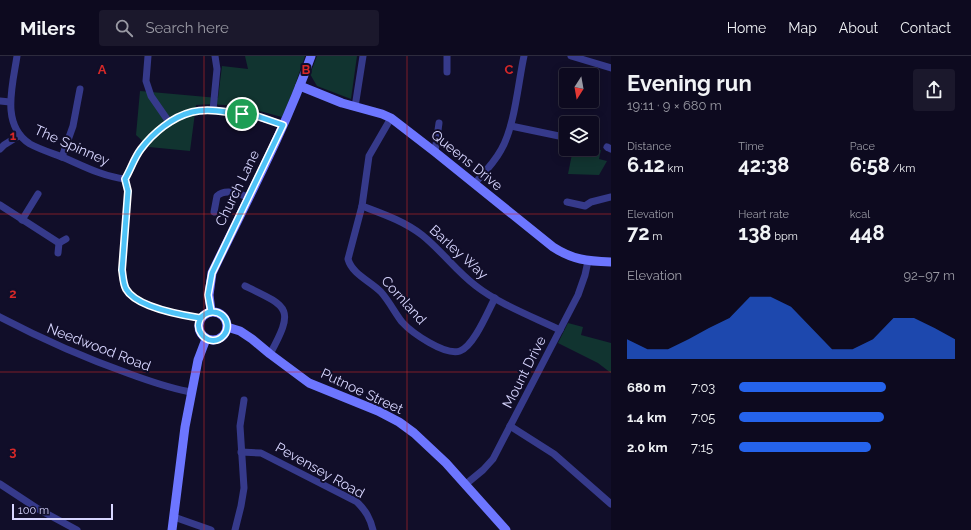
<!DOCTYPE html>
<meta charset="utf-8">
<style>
body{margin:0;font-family:Raleway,sans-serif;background:#1b182c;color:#f1f3f6;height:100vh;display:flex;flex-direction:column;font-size:15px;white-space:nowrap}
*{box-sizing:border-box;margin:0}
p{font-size:13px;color:#9a9aa4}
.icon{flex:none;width:22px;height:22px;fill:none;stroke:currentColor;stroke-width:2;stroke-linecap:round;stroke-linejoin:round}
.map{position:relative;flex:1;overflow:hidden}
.panel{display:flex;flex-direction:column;background:#0d0a1f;width:360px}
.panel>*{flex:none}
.needle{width:26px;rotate:191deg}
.buttons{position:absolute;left:559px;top:12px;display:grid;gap:8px}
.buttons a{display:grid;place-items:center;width:40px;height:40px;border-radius:4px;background:#0d0a1f;box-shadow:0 2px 10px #0003,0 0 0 1px #2d2b3d;font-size:20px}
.scale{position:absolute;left:12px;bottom:10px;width:101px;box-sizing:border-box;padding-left:4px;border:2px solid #d8d6ff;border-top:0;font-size:11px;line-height:14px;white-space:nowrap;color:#d8d6ff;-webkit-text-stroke:3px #110e29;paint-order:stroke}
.pin{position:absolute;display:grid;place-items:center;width:34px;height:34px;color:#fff;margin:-17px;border:2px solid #fff;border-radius:50%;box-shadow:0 1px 4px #0007}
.round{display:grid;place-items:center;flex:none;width:42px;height:42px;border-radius:4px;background:#1b182c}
.headline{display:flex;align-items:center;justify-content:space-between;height:68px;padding:0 16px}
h1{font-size:22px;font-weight:700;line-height:30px}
.figures{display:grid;grid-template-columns:repeat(3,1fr);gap:6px;height:68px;padding:4px 16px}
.figures div{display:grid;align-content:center}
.figures b{font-size:20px;font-weight:700}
.figures small{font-size:11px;font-weight:400}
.figures p{font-size:11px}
.chart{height:112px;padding:8px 16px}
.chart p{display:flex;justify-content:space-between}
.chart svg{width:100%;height:72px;margin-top:4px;fill:#2563eb;opacity:.7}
ul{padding:0 16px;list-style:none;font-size:13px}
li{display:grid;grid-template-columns:64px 48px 1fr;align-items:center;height:30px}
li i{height:10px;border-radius:5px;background:#2563eb}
header{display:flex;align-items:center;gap:24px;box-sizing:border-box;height:56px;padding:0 20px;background:#0d0a1f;border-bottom:1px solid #2d2b3d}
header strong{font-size:19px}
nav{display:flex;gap:22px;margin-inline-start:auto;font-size:14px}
.search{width:280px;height:36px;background:#1b182c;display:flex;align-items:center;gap:10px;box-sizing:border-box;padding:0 14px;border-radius:4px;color:#9a9aa4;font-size:15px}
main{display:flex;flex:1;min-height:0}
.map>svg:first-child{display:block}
.green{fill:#113430}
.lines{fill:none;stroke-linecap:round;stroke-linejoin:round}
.street{stroke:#363a8b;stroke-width:7}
.secondary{stroke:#6d76ff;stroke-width:9}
.route-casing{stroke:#fff;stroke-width:8}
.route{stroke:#4fc3f7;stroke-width:5}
.grid{fill:none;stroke:#d62828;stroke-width:1;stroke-opacity:0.55}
.labels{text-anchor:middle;stroke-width:4;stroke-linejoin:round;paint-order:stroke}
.street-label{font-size:14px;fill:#d8d6ff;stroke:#110e29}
.grid-label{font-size:13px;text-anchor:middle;font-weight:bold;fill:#d62828;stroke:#110e29;stroke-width:4;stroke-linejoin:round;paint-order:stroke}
</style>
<header>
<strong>Milers</strong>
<div class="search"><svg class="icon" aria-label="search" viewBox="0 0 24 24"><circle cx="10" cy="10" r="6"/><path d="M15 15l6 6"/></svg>Search here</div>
<nav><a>Home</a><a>Map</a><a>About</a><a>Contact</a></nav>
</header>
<main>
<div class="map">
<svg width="611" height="474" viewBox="0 0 611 474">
<rect width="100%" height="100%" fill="#110e29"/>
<!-- green -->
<g class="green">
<path d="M245,0H305L293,35L282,61C255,53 225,46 196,49L190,95L149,91L136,79L140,35L218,42L222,10L248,13Z"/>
<path d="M317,0H357L351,43L317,30L310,18Z"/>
<path d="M592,92L601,94L599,103L607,105L599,119L568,118L573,93Z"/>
<path d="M568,267L583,271L581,279L611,287V317L598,307L558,287Z"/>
</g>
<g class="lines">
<!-- street -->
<g class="street">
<path d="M17,0C13,28 0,69 30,88C41,94 55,98 67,103C85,111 105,121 125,123"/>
<path d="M148,0L146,25L151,40L169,66"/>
<path d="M447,0V16"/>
<path d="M571,0L611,12"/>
<path d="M0,45L10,46"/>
<path d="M355,51L363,0"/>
<path d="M213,54L217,13L215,0"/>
<path d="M391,62L369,100L362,150L348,203C352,218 370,225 381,236C389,245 395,257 402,266C412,277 445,300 460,295C474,290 488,255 495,242"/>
<path d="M511,70L559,80"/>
<path d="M607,91L611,93"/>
<path d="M0,93L4,89L20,79"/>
<path d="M435,96L439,67"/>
<path d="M62,101L73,70L80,33"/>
<path d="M474,128C484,117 494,107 501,94C515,70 518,27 524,0"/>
<path d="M567,146L585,150L591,146L611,141"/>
<path d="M0,149L59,187"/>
<path d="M362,150C383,158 404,165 422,179C442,195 456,215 476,230C499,248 533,261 560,274"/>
<path d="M214,156L217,140C226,132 238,138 249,141"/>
<path d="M22,164L38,138"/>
<path d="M59,187L66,183"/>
<path d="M58,197L59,187"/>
<path d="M245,230C289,251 295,252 270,298"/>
<path d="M0,261C42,283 85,302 130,318C150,325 171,333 192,336"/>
<path d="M200,262C181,259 136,251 126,233C123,228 123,220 122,214L128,135L125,123C131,113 134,102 141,93C153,77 172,61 192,56C216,50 260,60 283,69"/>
<path d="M510,370L554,398L611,448"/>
<path d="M241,396L261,397L357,446C366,455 370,462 373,474"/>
<path d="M0,428L38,453L77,474"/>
<path d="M466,428L483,414L493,403L578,239L585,219L588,205"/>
<path d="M174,461L211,474"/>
<path d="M235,474L241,450L244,432L240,370L244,344"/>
</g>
<!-- secondary -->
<g class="secondary">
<path d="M300,30L342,47L382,58L391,62L435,96L553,191C573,204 587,205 611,206"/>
<path d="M211,255L209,239L212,217C246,146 285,74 311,0"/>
<circle cx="213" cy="270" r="14"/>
<path d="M227,271L240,275L252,283L270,298L309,327L378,355L399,366L414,377L446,407L506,474"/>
<path d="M172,474L185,371L198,304L206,283"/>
</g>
</g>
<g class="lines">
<defs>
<path id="route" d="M242,58L254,59L283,69L212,217L208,239L211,255C183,266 209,297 224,279C235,265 216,246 200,262C181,259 136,251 126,233C123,227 123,220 122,214L128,135L125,123C131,113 134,102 141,93C153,77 172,61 192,56C208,52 226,56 242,58"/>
</defs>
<!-- route casing -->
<use href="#route" class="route-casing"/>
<!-- route -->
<use href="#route" class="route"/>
</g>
<!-- grid -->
<path class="grid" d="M204,0V474M407,0V474M0,158H611M0,316H611"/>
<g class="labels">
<!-- street labels -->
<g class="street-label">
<text transform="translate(72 89) rotate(24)" y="5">The Spinney</text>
<text transform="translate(467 104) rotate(39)" y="5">Queens Drive</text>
<text transform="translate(237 132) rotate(-64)" y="5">Church Lane</text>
<text transform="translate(459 196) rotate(42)" y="5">Barley Way</text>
<text transform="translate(404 244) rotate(48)" y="5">Cornland</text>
<text transform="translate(99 291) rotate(21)" y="5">Needwood Road</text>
<text transform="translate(524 316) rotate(-63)" y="5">Mount Drive</text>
<text transform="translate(362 335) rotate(25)" y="5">Putnoe Street</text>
<text transform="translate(320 414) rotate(29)" y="5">Pevensey Road</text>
</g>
</g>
<g class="grid-label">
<text x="102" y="18">A</text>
<text x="306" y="18">B</text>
<text x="509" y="18">C</text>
<text x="13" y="84">1</text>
<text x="13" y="242">2</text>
<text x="13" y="400">3</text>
</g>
</svg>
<div class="buttons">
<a><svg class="needle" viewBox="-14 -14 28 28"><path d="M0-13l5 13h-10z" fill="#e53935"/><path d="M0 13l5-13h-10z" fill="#9a9aa4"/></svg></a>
<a><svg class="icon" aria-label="layers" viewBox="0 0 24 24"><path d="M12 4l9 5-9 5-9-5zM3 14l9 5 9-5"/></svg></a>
</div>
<div class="scale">100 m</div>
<div class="pin" style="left:242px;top:58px;background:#1e9e55"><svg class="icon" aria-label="arrive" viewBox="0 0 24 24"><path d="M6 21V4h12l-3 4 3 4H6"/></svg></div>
</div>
<section class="panel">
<div class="headline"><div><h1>Evening run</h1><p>19:11 · 9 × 680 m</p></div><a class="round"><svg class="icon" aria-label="share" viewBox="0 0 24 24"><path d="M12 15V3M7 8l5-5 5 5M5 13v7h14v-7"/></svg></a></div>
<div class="figures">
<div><p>Distance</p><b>6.12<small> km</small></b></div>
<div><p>Time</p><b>42:38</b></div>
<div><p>Pace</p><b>6:58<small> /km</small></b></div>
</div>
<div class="figures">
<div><p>Elevation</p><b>72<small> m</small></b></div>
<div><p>Heart rate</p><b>138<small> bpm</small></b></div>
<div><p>kcal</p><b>448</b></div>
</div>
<div class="chart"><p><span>Elevation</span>92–97 m</p>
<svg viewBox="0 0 160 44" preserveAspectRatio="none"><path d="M0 44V32L10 38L20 38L30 32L40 25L50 19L60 6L70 6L80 12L90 25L100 38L110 38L120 32L130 19L140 19L150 25L160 32V44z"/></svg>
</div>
<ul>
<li><b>680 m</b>7:03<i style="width:68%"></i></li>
<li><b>1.4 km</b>7:05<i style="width:67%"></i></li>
<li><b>2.0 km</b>7:15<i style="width:61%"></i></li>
</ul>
</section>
</main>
